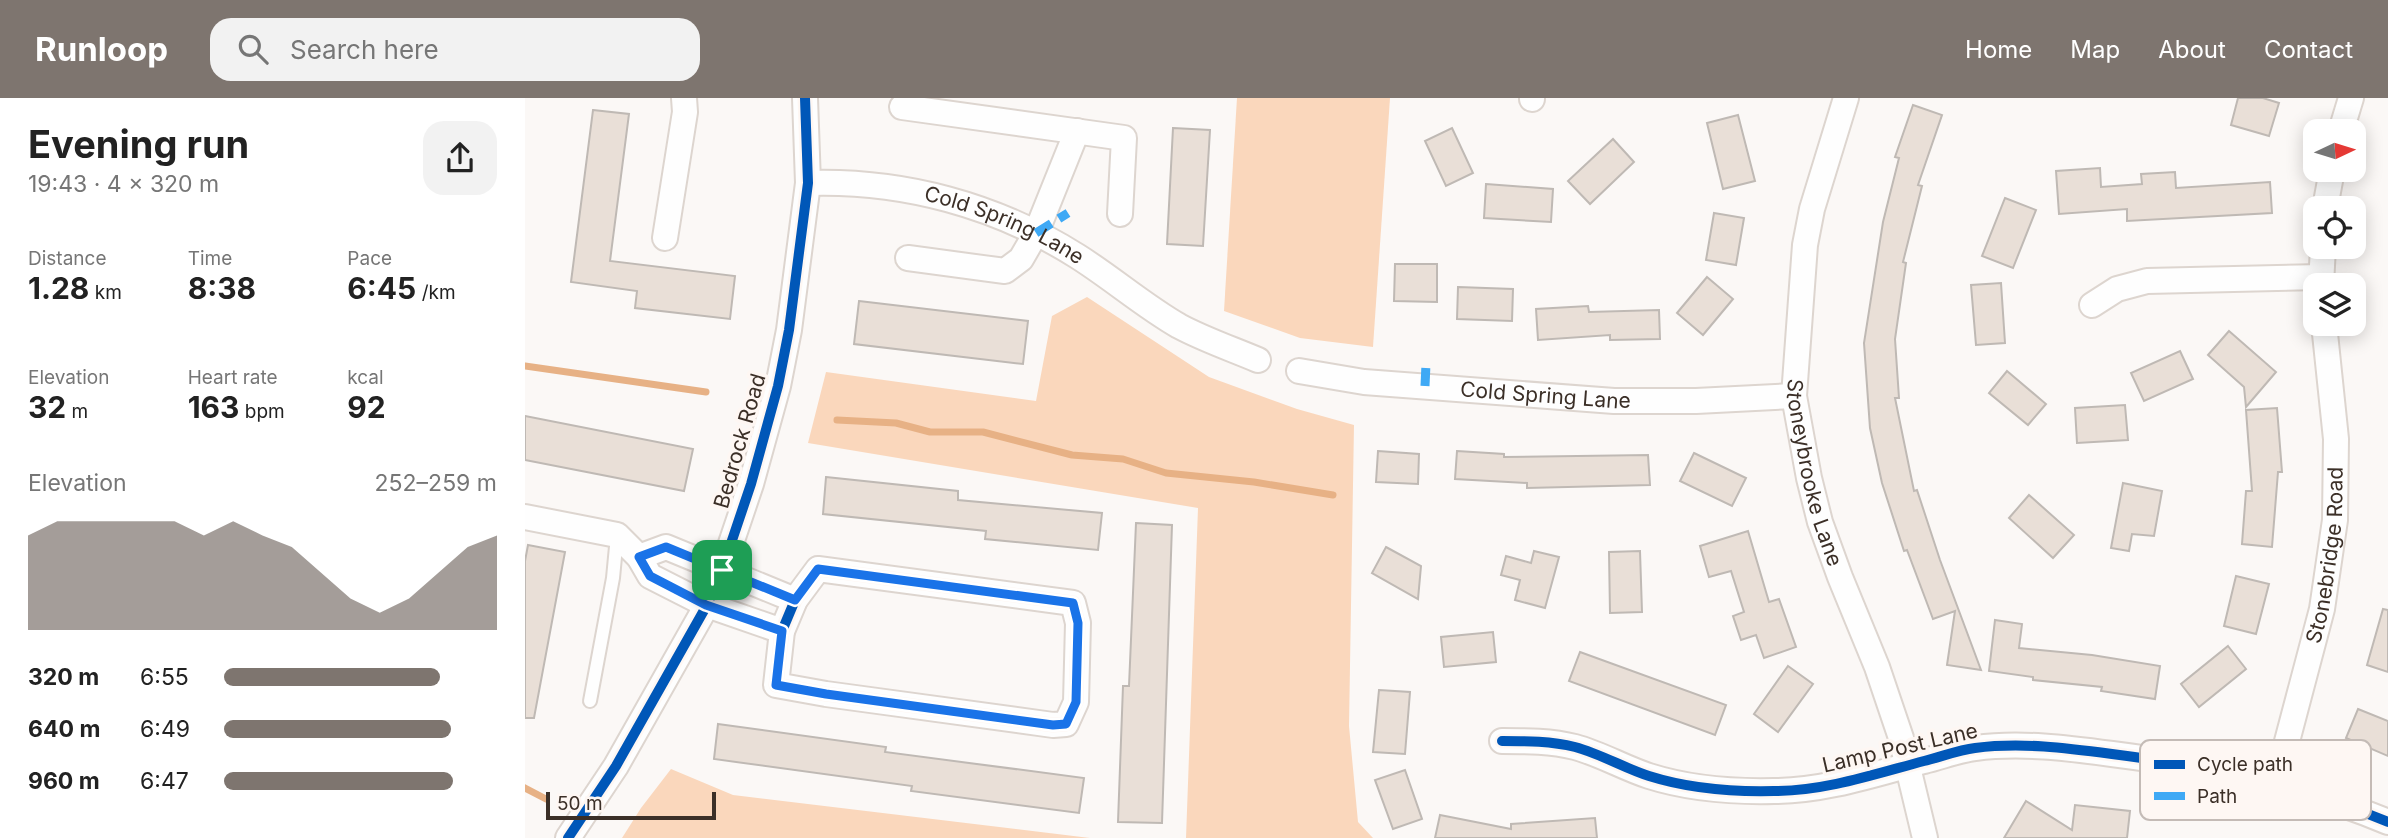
<!DOCTYPE html>
<meta charset="utf-8">
<style>
body{margin:0;font-family:Inter,sans-serif;background:#f2f2f2;color:#222;height:100vh;display:flex;flex-direction:column;font-size:26px;white-space:nowrap}
*{box-sizing:border-box;margin:0}
p{font-size:23px;color:#767676}
.icon{flex:none;width:38px;height:38px;fill:none;stroke:currentColor;stroke-width:2;stroke-linecap:round;stroke-linejoin:round}
.map{position:relative;flex:1;overflow:hidden}
.side{display:flex;flex-direction:column;background:#fff;width:525px}
.side>*{flex:none}
.needle{width:46px;rotate:86deg}
.buttons{position:absolute;left:1778px;top:21px;display:grid;gap:14px}
.buttons a{display:grid;place-items:center;width:63px;height:63px;border-radius:14px;background:#fff;box-shadow:0 4px 18px #0003;font-size:35px}
.scale{position:absolute;left:21px;bottom:18px;width:170px;box-sizing:border-box;padding-left:7px;border:4px solid #3b2f27;border-top:0;font-size:19px;line-height:24px;white-space:nowrap;color:#3b2f27;-webkit-text-stroke:5px #fef7f3;paint-order:stroke}
.pin{position:absolute;display:grid;place-items:center;width:60px;height:60px;color:#fff;margin:-30px;border-radius:14px;box-shadow:0 4px 10px #0006}
.round{display:grid;place-items:center;flex:none;width:74px;height:74px;border-radius:21px;background:#f2f2f2}
.headline{display:flex;align-items:center;justify-content:space-between;height:119px;padding:0 28px}
h1{font-size:38px;font-weight:700;line-height:52px}
.stats{display:grid;grid-template-columns:repeat(3,1fr);gap:10px;height:119px;padding:7px 28px}
.stats div{display:grid;align-content:center}
.stats b{font-size:30px;font-weight:700}
.stats small{font-size:19px;font-weight:400}
.stats p{font-size:19px}
.chart{height:196px;padding:14px 28px}
.chart p{display:flex;justify-content:space-between}
.chart svg{width:100%;height:126px;margin-top:7px;fill:#7e756f;opacity:.7}
ul{padding:0 28px;list-style:none;font-size:23px}
li{display:grid;grid-template-columns:112px 84px 1fr;align-items:center;height:52px}
li i{height:18px;border-radius:9px;background:#7e756f}
header{display:flex;align-items:center;gap:42px;box-sizing:border-box;height:98px;padding:0 35px;background:#7e756f;color:#fff}
header strong{font-size:33px}
nav{display:flex;gap:38px;margin-inline-start:auto;font-size:24px}
.search{width:490px;height:63px;background:#f2f2f2;display:flex;align-items:center;gap:18px;box-sizing:border-box;padding:0 24px;border-radius:21px;color:#767676;font-size:26px}
main{display:flex;flex:1;min-height:0}
.map>svg:first-child{display:block}
.green{fill:#fad7bc}
.lines{fill:none;stroke-linecap:round;stroke-linejoin:round}
.stream{stroke:#e7b185;stroke-width:7}
.building{fill:#e9dfd7;stroke:#bfb9b4;stroke-width:2}
.service-casing{stroke:#ddd5cf;stroke-width:16}
.minor-casing{stroke:#ddd5cf;stroke-width:28}
.service{stroke:#fefefe;stroke-width:12}
.minor{stroke:#fefefe;stroke-width:24}
.quiet{stroke:#3fa9f5;stroke-width:9;stroke-dasharray:18 9;stroke-linecap:butt}
.cycleway-casing{stroke:#fef7f3;stroke-width:15}
.cycleway{stroke:#0057b8;stroke-width:10}
.route-casing{stroke:#fff;stroke-width:14}
.route{stroke:#1a73e8;stroke-width:9}
.labels{text-anchor:middle;stroke-width:7;stroke-linejoin:round;paint-order:stroke}
.street-label{font-size:21px;fill:#3b2f27;stroke:#fef7f3}
.key{fill:#fef7f3;stroke:#c4bbb6;stroke-width:2}
.key-label{font-size:19px;fill:#3b2f27}
</style>
<header>
<strong>Runloop</strong>
<div class="search"><svg class="icon" aria-label="search" viewBox="0 0 24 24"><circle cx="10" cy="10" r="6"/><path d="M15 15l6 6"/></svg>Search here</div>
<nav><a>Home</a><a>Map</a><a>About</a><a>Contact</a></nav>
</header>
<main>
<section class="side">
<div class="headline"><div><h1>Evening run</h1><p>19:43 · 4 × 320 m</p></div><a class="round"><svg class="icon" aria-label="share" viewBox="0 0 24 24"><path d="M12 15V3M7 8l5-5 5 5M5 13v7h14v-7"/></svg></a></div>
<div class="stats">
<div><p>Distance</p><b>1.28<small> km</small></b></div>
<div><p>Time</p><b>8:38</b></div>
<div><p>Pace</p><b>6:45<small> /km</small></b></div>
</div>
<div class="stats">
<div><p>Elevation</p><b>32<small> m</small></b></div>
<div><p>Heart rate</p><b>163<small> bpm</small></b></div>
<div><p>kcal</p><b>92</b></div>
</div>
<div class="chart"><p><span>Elevation</span>252–259 m</p>
<svg viewBox="0 0 160 44" preserveAspectRatio="none"><path d="M0 44V11L10 6L20 6L30 6L40 6L50 6L60 11L70 6L80 11L90 15L100 24L110 33L120 38L130 33L140 24L150 15L160 11V44z"/></svg>
</div>
<ul>
<li><b>320 m</b>6:55<i style="width:79%"></i></li>
<li><b>640 m</b>6:49<i style="width:83%"></i></li>
<li><b>960 m</b>6:47<i style="width:84%"></i></li>
</ul>
</section>
<div class="map">
<svg width="1863" height="740" viewBox="0 0 1863 740">
<rect width="100%" height="100%" fill="#fbf8f6"/>
<!-- green -->
<g class="green">
<path d="M712,0H865L848,249L775,240L699,213Z"/>
<path d="M562,199L684,279L772,311L829,327L824,628L833,724L848,740H661L673,410L283,345L301,274L511,303L527,218Z"/>
<path d="M146,671L208,697L565,740H97L116,710Z"/>
</g>
<g class="lines">
<!-- stream -->
<g class="stream">
<path d="M0,268L181,294"/>
<path d="M312,322L371,325L405,334H458L547,357L598,361L641,375L729,384L808,397"/>
<path d="M0,690L21,701"/>
</g>
</g>
<!-- building -->
<g class="building">
<path d="M1713,0H1738L1754,5L1744,38L1706,27Z"/>
<path d="M1388,7L1417,17L1393,87L1397,88L1378,164L1381,165L1370,241L1374,300H1370L1389,393L1392,392L1415,462L1456,572L1422,567L1430,513L1408,521L1382,452L1379,453L1357,385L1345,330L1339,245L1358,124L1374,60L1370,59Z"/>
<path d="M68,12L104,16L85,163L210,178L205,221L110,210L112,193L46,184Z"/>
<path d="M1213,17L1230,83L1198,91L1182,25Z"/>
<path d="M648,30L685,32L678,148L642,146Z"/>
<path d="M927,30L948,75L921,88L900,43Z"/>
<path d="M1088,41L1109,64L1065,106L1043,83Z"/>
<path d="M1575,70L1576,89L1617,86L1616,76L1650,74L1651,90L1745,84L1747,115L1602,123V111L1534,116L1531,73Z"/>
<path d="M961,86L1028,91L1026,124L959,120Z"/>
<path d="M1480,100L1511,112L1488,170L1457,158Z"/>
<path d="M1189,115L1219,120L1211,167L1181,162Z"/>
<path d="M870,166H912V204L869,203Z"/>
<path d="M1182,179L1208,201L1178,237L1152,215Z"/>
<path d="M1476,185L1480,245L1451,247L1446,187Z"/>
<path d="M933,189L988,191L987,223L932,221Z"/>
<path d="M334,203L503,223L498,266L329,246Z"/>
<path d="M1063,208L1064,214L1134,212L1135,241L1085,242V237L1013,242L1011,211Z"/>
<path d="M1704,233L1751,274L1721,309L1719,289L1683,257Z"/>
<path d="M1655,253L1668,281L1619,303L1606,275Z"/>
<path d="M1482,273L1521,306L1503,327L1464,295Z"/>
<path d="M1600,307L1603,342L1552,345L1550,310Z"/>
<path d="M1752,310L1757,374H1753L1747,449L1717,446L1721,393H1727L1721,312Z"/>
<path d="M0,318L168,351L159,393L0,362Z"/>
<path d="M853,353L894,356L893,386L851,384Z"/>
<path d="M932,353L979,356V359L1123,357L1125,387L1002,390V385L930,381Z"/>
<path d="M1169,355L1221,380L1207,408L1155,383Z"/>
<path d="M301,379L433,393V402L577,415L573,452L460,441L461,433L298,416Z"/>
<path d="M1598,385L1637,393L1629,438L1607,436L1604,453L1586,450Z"/>
<path d="M1504,397L1549,437L1528,460L1484,420Z"/>
<path d="M611,425L647,427L637,725L593,724L598,588H604Z"/>
<path d="M1223,433L1244,504L1254,501L1271,549L1239,560L1231,537L1216,542L1208,518L1219,514L1206,473L1184,479L1175,448Z"/>
<path d="M3,447L40,454L9,620H0V463Z"/>
<path d="M861,449L896,468L893,501L847,475Z"/>
<path d="M1009,453L1034,459L1020,510L990,502L995,482L976,477L981,458L1006,465Z"/>
<path d="M1115,453L1117,514L1085,515L1084,454Z"/>
<path d="M1711,478L1744,486L1731,536L1699,528Z"/>
<path d="M1858,511L1863,512V574L1842,567Z"/>
<path d="M1470,522L1497,526L1494,550L1567,557L1635,568L1630,601L1576,593L1577,589L1508,582V579L1464,573Z"/>
<path d="M968,534L971,564L919,569L916,539Z"/>
<path d="M1703,548L1721,571L1674,609L1656,586Z"/>
<path d="M1055,554L1201,607L1190,637L1044,583Z"/>
<path d="M1263,568L1288,586L1253,634L1229,616Z"/>
<path d="M854,592L885,594L880,656L848,654Z"/>
<path d="M1833,611L1863,623V658L1821,640Z"/>
<path d="M193,626L361,649L360,654L559,680L554,715L386,693L387,688L189,661Z"/>
<path d="M880,672L897,721L868,731L850,682Z"/>
<path d="M1501,703L1547,732L1550,707L1605,713L1602,740H1479Z"/>
<path d="M915,717L986,731V726L1070,720L1072,740H910Z"/>
</g>
<g class="lines">
<defs>
<path id="service" d="M65,603L88,480L92,438"/>
<g id="minor">
<path id="s1" d="M1321,0L1287,111L1280,147L1269,298L1284,380L1295,424L1315,479L1352,569L1376,640L1400,740"/>
<path d="M1007,1V0"/>
<path d="M377,9L599,40L595,116"/>
<path d="M1816,33L1826,0"/>
<path id="s2" d="M283,85C378,82 471,107 552,158C587,180 619,208 654,228C678,241 707,251 733,262"/>
<path d="M1800,110L1807,72"/>
<path d="M140,140L160,14L159,0"/>
<path d="M383,160L480,173L496,161L511,135L552,33"/>
<path d="M1796,187L1798,149"/>
<path d="M1567,207L1592,191L1622,183L1796,179"/>
<path id="s3" d="M774,273L839,284L1089,303H1171L1269,298"/>
<path d="M0,419L92,437L114,459L125,478L182,507L257,533"/>
<path d="M114,459L141,449L270,502"/>
<path d="M293,471L548,505L553,525L551,604L541,626L528,627L301,596L251,587L257,533L270,502Z"/>
<path d="M977,643C1002,643 1026,643 1050,649C1076,656 1099,670 1124,678C1165,691 1207,694 1249,693C1300,693 1350,676 1399,663C1416,659 1433,652 1450,650C1496,644 1542,650 1587,656C1682,668 1775,687 1863,724"/>
<path id="s4" d="M1751,685L1797,511L1810,422L1811,341L1799,226"/>
<path d="M43,740L91,668L182,507L197,472L226,386L253,288L264,232L283,85L280,0"/>
</g>
</defs>
<!-- service casing -->
<use href="#service" class="service-casing"/>
<!-- minor casing -->
<use href="#minor" class="minor-casing"/>
<!-- service -->
<use href="#service" class="service"/>
<!-- minor -->
<use href="#minor" class="minor"/>
<!-- quiet -->
<g class="quiet">
<path d="M511,135L543,115"/>
<path d="M900,288L901,266"/>
</g>
<defs>
<g id="cycleway">
<path d="M293,471L548,505L553,525L551,604L541,626L528,627L301,596L251,587L257,533L270,502Z"/>
<path d="M977,643C1002,643 1026,643 1050,649C1076,656 1099,670 1124,678C1165,691 1207,694 1249,693C1300,693 1350,676 1399,663C1416,659 1433,652 1450,650C1496,644 1542,650 1587,656C1682,668 1775,687 1863,724"/>
<path d="M43,740L91,668L182,507L197,472L226,386L253,288L264,232L283,85L280,0"/>
</g>
</defs>
<!-- cycleway casing -->
<use href="#cycleway" class="cycleway-casing"/>
<!-- cycleway -->
<use href="#cycleway" class="cycleway"/>
</g>
<g class="lines">
<defs>
<path id="route" d="M141,449L270,502L293,471L548,505L553,525L551,604L541,626L528,627L301,596L251,587L257,533L181,507L125,478L114,459Z"/>
</defs>
<!-- route casing -->
<use href="#route" class="route-casing"/>
<!-- route -->
<use href="#route" class="route"/>
</g>
<g class="labels">
<!-- street labels -->
<g class="street-label">
<text dy="7" stroke="none"><textPath href="#s2" startOffset="203">Cold Spring Lane</textPath></text>
<text dy="7" stroke="none"><textPath href="#s3" startOffset="248">Cold Spring Lane</textPath></text>
<text transform="translate(215 343) rotate(-74)" y="7">Bedrock Road</text>
<text dy="7" stroke="none"><textPath href="#s1" startOffset="383">Stoneybrooke Lane</textPath></text>
<text dy="7" stroke="none"><textPath href="#s4" startOffset="234">Stonebridge Road</textPath></text>
<text transform="translate(1375 650) rotate(-13)" y="7">Lamp Post Lane</text>
</g>
</g>
<!-- legend -->
<rect x="1615" y="642" width="231" height="80" rx="10" class="key"/>
<rect x="1629" y="662" width="31" height="9" fill="#0057b8"/>
<rect x="1629" y="694" width="31" height="8" fill="#3fa9f5"/>
<g class="key-label">
<text x="1672" y="673">Cycle path</text>
<text x="1672" y="705">Path</text>
</g>
</svg>
<div class="buttons">
<a><svg class="needle" viewBox="-14 -14 28 28"><path d="M0-13l5 13h-10z" fill="#e53935"/><path d="M0 13l5-13h-10z" fill="#767676"/></svg></a>
<a><svg class="icon" aria-label="locate" viewBox="0 0 24 24"><circle cx="12" cy="12" r="6"/><path d="M12 2v4M12 18v4M2 12h4M18 12h4"/></svg></a>
<a><svg class="icon" aria-label="layers" viewBox="0 0 24 24"><path d="M12 4l9 5-9 5-9-5zM3 14l9 5 9-5"/></svg></a>
</div>
<div class="scale">50 m</div>
<div class="pin" style="left:197px;top:472px;background:#1e9e55"><svg class="icon" aria-label="arrive" viewBox="0 0 24 24"><path d="M6 21V4h12l-3 4 3 4H6"/></svg></div>
</div>
</main>
